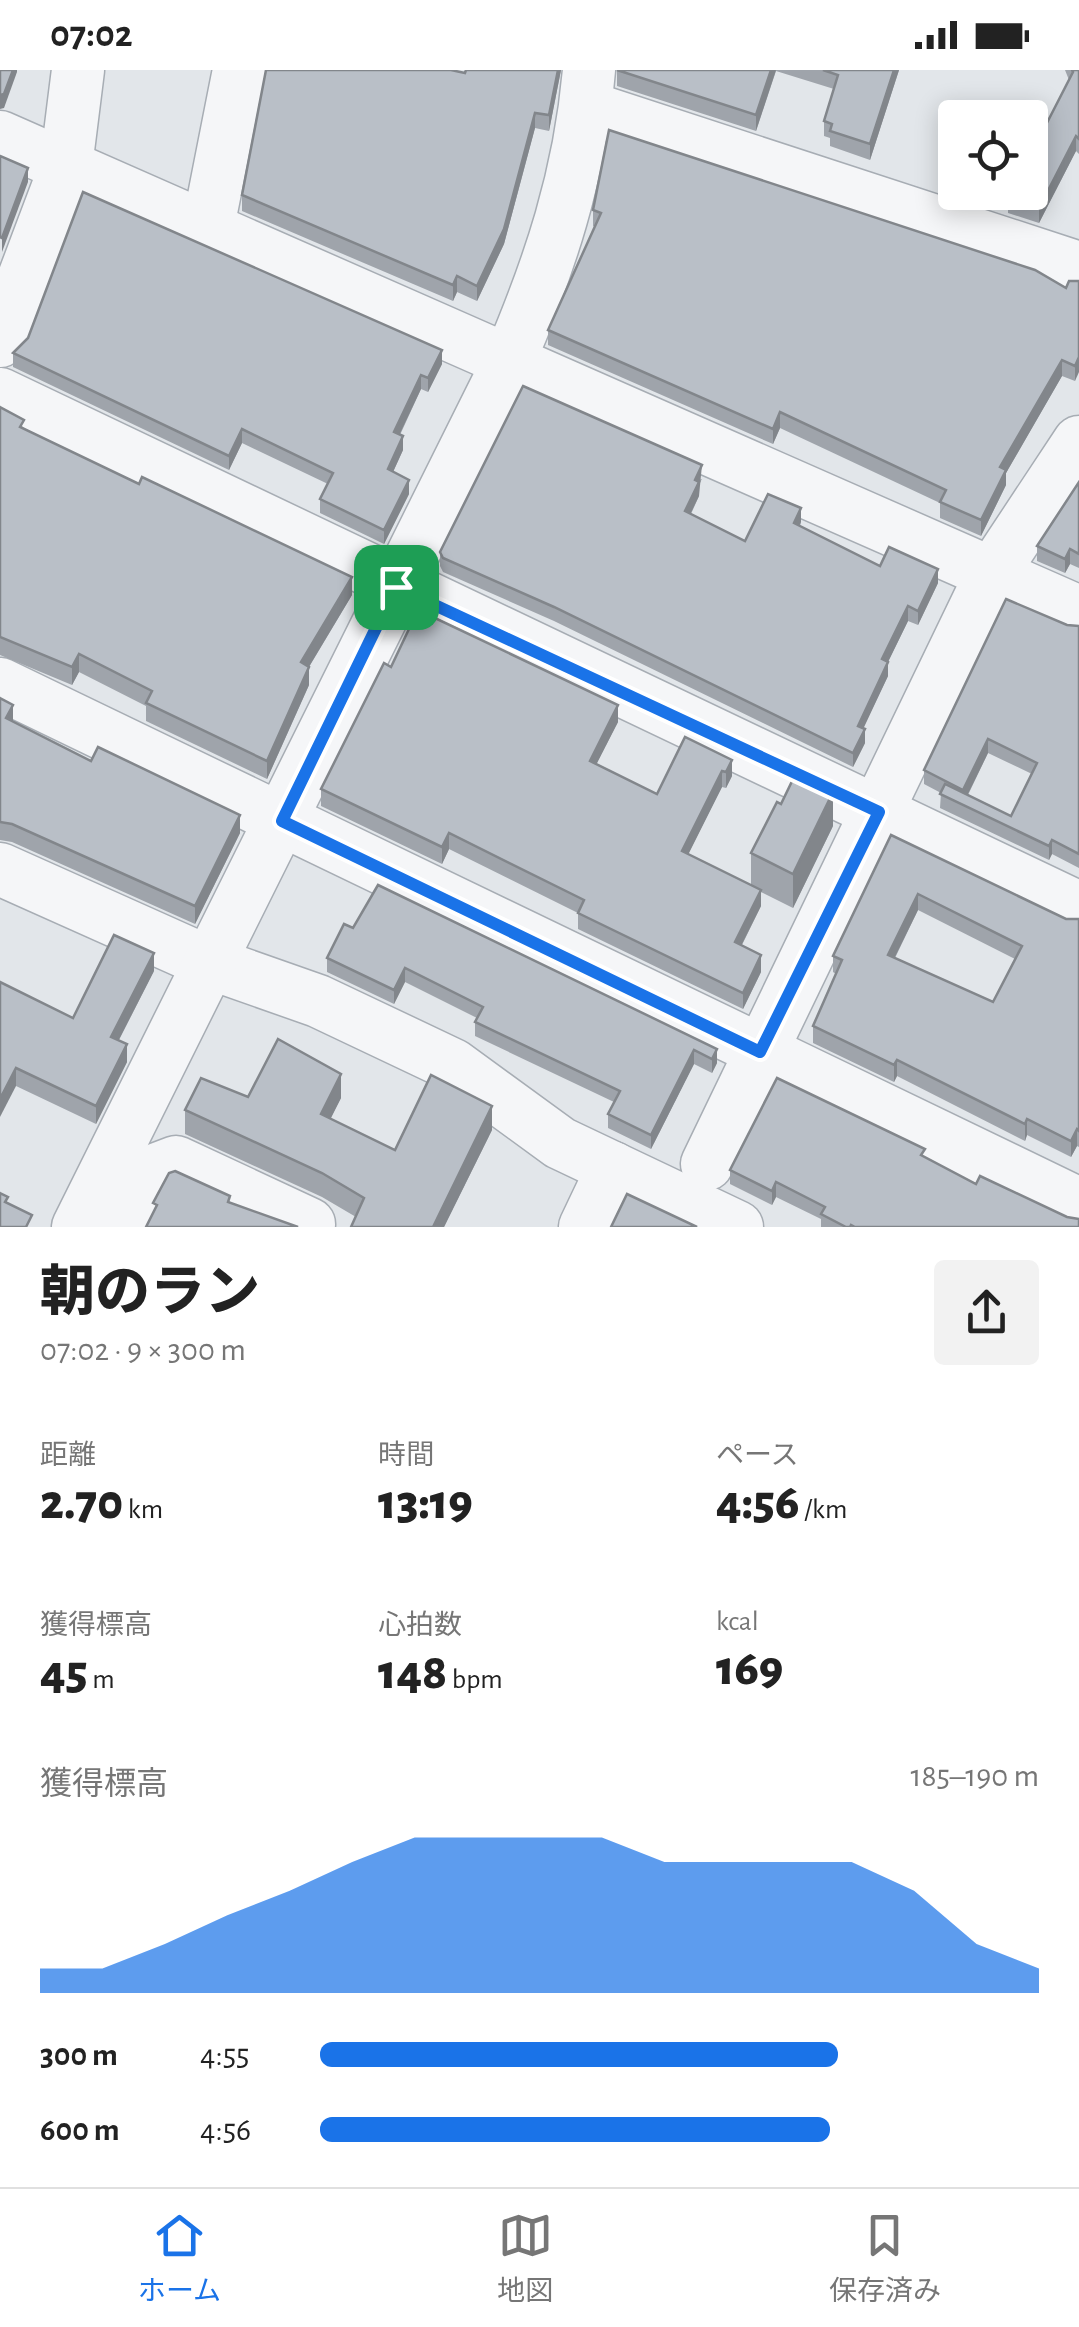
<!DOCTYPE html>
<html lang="ja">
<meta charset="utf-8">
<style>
body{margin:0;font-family:"Alegreya Sans","Noto Sans JP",sans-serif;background:#f2f2f2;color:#222;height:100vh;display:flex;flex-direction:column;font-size:38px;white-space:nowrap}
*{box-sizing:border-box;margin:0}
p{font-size:32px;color:#767676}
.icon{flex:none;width:55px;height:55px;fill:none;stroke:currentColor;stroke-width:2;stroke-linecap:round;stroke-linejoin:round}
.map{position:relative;height:1157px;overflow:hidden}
.drawer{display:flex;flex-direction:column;background:#fff;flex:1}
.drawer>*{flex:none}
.buttons{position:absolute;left:938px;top:30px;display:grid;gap:20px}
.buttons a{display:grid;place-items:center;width:110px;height:110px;border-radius:10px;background:#fff;box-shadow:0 5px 25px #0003;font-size:50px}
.pin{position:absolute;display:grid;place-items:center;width:85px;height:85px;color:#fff;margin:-42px;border-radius:20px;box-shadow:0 5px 15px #0006}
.round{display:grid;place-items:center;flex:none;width:105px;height:105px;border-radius:10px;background:#f2f2f2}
.summary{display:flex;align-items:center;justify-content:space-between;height:170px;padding:0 40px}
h1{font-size:55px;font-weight:800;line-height:75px}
.metrics{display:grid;grid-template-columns:repeat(3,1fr);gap:15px;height:170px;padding:10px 40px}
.metrics div{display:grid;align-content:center}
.metrics b{font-size:50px;font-weight:800}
.metrics small{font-size:28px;font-weight:400}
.metrics p{font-size:28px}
.chart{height:280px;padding:20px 40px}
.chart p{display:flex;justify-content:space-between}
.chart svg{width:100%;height:180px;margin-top:10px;fill:#1a73e8;opacity:.7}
ul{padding:0 40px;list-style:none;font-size:32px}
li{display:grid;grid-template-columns:160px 120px 1fr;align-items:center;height:75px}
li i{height:25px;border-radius:12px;background:#1a73e8}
.status{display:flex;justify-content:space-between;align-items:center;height:70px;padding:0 50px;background:#fff;direction:ltr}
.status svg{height:28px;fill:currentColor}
.tabs{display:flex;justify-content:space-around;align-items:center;height:140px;border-top:2px solid #e0e0e0;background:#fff;font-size:28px;color:#767676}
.tabs a{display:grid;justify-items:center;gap:5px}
.tabs .current{color:#1a73e8}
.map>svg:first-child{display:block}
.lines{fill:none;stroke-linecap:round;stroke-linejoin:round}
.minor-casing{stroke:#a7adb4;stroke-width:55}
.minor{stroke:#f5f6f8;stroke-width:52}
.wall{fill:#9fa4ab;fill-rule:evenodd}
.shaded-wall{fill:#82868b}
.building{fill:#b9bfc7;stroke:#82868b;stroke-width:2.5;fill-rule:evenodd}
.route-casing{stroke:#fff;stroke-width:20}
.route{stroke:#1a73e8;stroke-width:12}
</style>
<div class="status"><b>07:02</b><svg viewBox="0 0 49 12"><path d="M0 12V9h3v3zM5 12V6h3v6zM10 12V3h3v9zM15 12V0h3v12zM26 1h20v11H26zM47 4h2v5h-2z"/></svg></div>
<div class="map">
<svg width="1079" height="1157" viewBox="0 0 1079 1157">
<rect width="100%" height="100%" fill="#e2e6ea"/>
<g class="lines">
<defs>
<g id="minor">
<path d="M586,37L1079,198"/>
<path d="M0,67L1079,542"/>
<path d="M208,157L239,0"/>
<path d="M0,271L66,96L78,0"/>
<path d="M0,324L1079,838"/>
<path d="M0,614L1079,1134"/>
<path d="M0,799L210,893L318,931L453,995L560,1073L737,1157"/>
<path d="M707,1094L991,505L1079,372"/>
<path d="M78,1157L509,291C550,195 580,105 589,0"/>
<path d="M120,1157L147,1103L176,1092L309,1154"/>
<path d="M585,1157L613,1098"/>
</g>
</defs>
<!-- minor casing -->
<use href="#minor" class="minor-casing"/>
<!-- minor -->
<use href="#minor" class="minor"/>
</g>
<!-- wall -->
<g class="wall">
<path d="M561,0L549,61L535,58L504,174L477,231L457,222L453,231L242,141V125L465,3Z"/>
<path d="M617,0H899L870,90L830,76V68L824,66V51L834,19L776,1L756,61L617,16Z"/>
<path d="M1065,0H1079V84L1076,81L1039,153L1008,143V128L1069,10Z"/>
<path d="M593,140L1066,218L1079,211L1075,311L1062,306L1006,403V415L981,466L940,448V433L780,358L773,374L548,275V260L595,157L593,156Z"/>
<path d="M13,283L442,294L428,322L421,319L400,365L403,380L393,402L409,424L384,474L320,443V429L328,414L242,373L229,400L13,297Z"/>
<path d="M0,337L24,358L352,525L309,597V615L267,709L146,651V636L79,602L72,615L0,585Z"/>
<path d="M702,409L699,414V426L691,444L745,471L801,452L800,456L880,496L938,513L918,555L908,551L888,592V606L863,658L865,673L853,697L554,551L443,502L440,496V482Z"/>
<path d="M1079,412V498L1070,494L1065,503L1037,491V476Z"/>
<path d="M1079,556V798L1052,784L1049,790L940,738L941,723L924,714V700ZM988,683L1032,704L1011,746L968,725Z"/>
<path d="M391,597L618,652L596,694L657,724L685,667L732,706L726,718L722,717L688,784L751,815V783L833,756L793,838L761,822V836L742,875L761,902L743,939L578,859V843L449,779L442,794L321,736V719Z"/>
<path d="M0,628L13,651L91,691L240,763L195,854L12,772L0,770Z"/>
<path d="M891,765L1066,849H1079V1077L1077,1076L1071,1087L1027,1065L1025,1071L897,1006L894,1012L813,973V956L836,904L833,902V886ZM918,840L1015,889L993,932L895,888Z"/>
<path d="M353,858L717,979V993L712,1003L694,994L651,1079L608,1058V1044L614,1032L475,966V952L477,948L405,912L394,934L327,902V888Z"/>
<path d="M154,901L119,970L127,992L96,1054L16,1016L0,912L73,948Z"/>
<path d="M248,1027L341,1028L330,1049L395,1080L492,1060L444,1157H351L356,1147L322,1127L185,1064V1040Z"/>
<path d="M925,1087L976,1114L1067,1147L1079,1157H821V1149L776,1127L772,1135L730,1114V1100Z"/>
</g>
<!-- shaded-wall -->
<g class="shaded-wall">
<path d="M13,0H17V2L4,38L0,39V25Z"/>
<path d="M558,0H561L549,61V45Z"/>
<path d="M771,0H776L756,61V45Z"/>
<path d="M894,0H899L870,90V74Z"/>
<path d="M535,43V58L504,174L477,231V216Z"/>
<path d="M1076,66V81L1039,153V138Z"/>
<path d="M28,98V112L2,182V168Z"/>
<path d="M457,206V222L453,231V215Z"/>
<path d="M442,280V294L428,322V308Z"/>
<path d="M1079,287V302L1075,311V296Z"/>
<path d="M1062,290V306L1006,403V415L981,466V450L1000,397Z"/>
<path d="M421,305V319L394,376V362Z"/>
<path d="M780,342V358L773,374V359Z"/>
<path d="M242,359V373L229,400V386Z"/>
<path d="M403,366V380L388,413V399Z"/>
<path d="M702,395L699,426L685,455V441L695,410Z"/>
<path d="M409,410V424L384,474V460Z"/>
<path d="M801,438V452L794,467V453Z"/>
<path d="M1070,479V494L1065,503V489Z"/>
<path d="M938,499V513L918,555V541Z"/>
<path d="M352,507V525L301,610V592Z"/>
<path d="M908,536V551L888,592V606L858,670V656L882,589Z"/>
<path d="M79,584V602L72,615V597Z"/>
<path d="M309,597V615L267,709V691Z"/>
<path d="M13,635V653L6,648Z"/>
<path d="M618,635V652L590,707V691Z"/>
<path d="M865,659V673L853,697V683Z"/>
<path d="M988,669V683L963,734V720Z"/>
<path d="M732,690V706L726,718V702Z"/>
<path d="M722,701V717L682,797V781Z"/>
<path d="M833,722V756L793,838V804Z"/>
<path d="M240,745V763L195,854V836Z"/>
<path d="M449,763V779L442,794V777Z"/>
<path d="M1052,770V784L1049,790V776Z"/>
<path d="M761,820V836L735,888V872Z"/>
<path d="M918,824V840L888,901V885Z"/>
<path d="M154,883V901L111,985V967Z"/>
<path d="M761,885V902L743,939V923Z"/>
<path d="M405,898V912L394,934V920Z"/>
<path d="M127,974V992L96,1054V1036Z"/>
<path d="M717,979V993L712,1003V989Z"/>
<path d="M694,980V994L651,1079V1065Z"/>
<path d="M897,990V1006L894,1012V995Z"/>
<path d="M16,998V1016L0,1047V1029Z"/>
<path d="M341,1004V1028L321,1068V1044Z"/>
<path d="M492,1036V1060L444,1157H433Z"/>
<path d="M1027,1049V1065L1025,1071V1054Z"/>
<path d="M1077,1059V1076L1071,1087V1071Z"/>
<path d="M776,1112V1127L772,1135V1121Z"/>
</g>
<!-- building -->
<g class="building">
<path d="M0,0H13L4,24L0,25Z"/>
<path d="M266,0H451L465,3L466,0H558L549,45L535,43L504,159L477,216L457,206L453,215L242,125Z"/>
<path d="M617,0H771L756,45Z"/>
<path d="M823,0H894L870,74L830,61L832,54L824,51L838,5Z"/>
<path d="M1072,0H1079V69L1076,66L1039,138L1008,128L1011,122H1030V86L1073,2Z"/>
<path d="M609,60L1035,200L1066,218L1069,211H1079V287L1075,296L1062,290L1000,397L1006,400L981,450L940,432L946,420L780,342L773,359L548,260L601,143L593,140Z"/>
<path d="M0,86L28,98L2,168L0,167Z"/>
<path d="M83,122L442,280L428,308L421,305L394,362L403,366L388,399L409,410L384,460L320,429L333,403L242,359L229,386L13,283L28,268Z"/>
<path d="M523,316L702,395L695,410L699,412L685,441L745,471L768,424L801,438L794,453L880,496L889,477L938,499L918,541L908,536L882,589L888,592L858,656L865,659L853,683L554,537L443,488L440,482Z"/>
<path d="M0,337L24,350L20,357L139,414L142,407L352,507L301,592L309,597L267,691L146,633L152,621L79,584L72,597L0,567Z"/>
<path d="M1079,412V484L1070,479L1065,489L1037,476Z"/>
<path d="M1006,529L1067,555L1079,556V784L1052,770L1049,776L940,724L945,714L1011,746L1037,693L988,669L963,720L924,700Z"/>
<path d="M418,540L618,635L590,691L657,724L685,667L732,690L726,702L722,701L682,781L761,820L735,872L761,885L743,923L578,843L584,830L449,763L442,777L321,719L384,593L391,597Z"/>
<path d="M0,628L13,635L6,648L91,691L98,677L240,745L195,836L12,754L0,752Z"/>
<path d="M796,703L833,722L793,804L751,783L777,732L781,734Z"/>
<path d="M891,765L1066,849H1079V1061L1077,1059L1071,1071L1027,1049L1025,1054L897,990L894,995L813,956L842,890L833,886ZM918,824L1022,876L993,932L888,885Z"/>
<path d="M378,815L717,979L712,989L694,980L651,1065L608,1044L620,1021L475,952L483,937L405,898L394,920L327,888L344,854L353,858Z"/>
<path d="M114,865L154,883L111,967L127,974L96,1036L16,998L0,1029V912L73,948Z"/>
<path d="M278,969L341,1004L321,1044L395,1080L431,1005L492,1036L433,1157H351L364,1128L322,1103L185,1040L201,1008L248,1027Z"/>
<path d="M777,1008L925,1079L921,1085L976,1114L980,1106L1067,1147L1079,1149V1157H855L851,1155L850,1157H846L821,1144L825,1137L776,1112L772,1121L730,1100Z"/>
<path d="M175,1101L230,1126L228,1132L298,1157H146L157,1135L153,1133L169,1103Z"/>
<path d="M0,1123L8,1127L5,1132L32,1145L26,1157H0Z"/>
<path d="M627,1124L697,1157H611Z"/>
</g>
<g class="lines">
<defs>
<path id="route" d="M396,517L879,742L760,982L282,751Z"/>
</defs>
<!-- route casing -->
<use href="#route" class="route-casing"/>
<!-- route -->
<use href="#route" class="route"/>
</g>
</svg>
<div class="buttons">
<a><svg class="icon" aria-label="locate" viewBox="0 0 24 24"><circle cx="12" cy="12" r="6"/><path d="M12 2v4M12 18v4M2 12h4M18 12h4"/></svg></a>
</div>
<div class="pin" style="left:396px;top:517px;background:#1e9e55"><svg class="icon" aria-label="arrive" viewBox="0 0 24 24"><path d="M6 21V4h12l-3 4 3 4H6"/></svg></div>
</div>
<section class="drawer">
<div class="summary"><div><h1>朝のラン</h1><p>07:02 · 9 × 300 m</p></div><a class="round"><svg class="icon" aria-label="share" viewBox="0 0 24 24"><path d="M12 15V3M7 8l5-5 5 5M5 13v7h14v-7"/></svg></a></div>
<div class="metrics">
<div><p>距離</p><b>2.70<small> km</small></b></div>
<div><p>時間</p><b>13:19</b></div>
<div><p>ペース</p><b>4:56<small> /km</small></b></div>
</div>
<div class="metrics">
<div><p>獲得標高</p><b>45<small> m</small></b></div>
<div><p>心拍数</p><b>148<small> bpm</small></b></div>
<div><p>kcal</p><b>169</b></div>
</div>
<div class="chart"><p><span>獲得標高</span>185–190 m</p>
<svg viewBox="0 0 160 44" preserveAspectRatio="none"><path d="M0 44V38L10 38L20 32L30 25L40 19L50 12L60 6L70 6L80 6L90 6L100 12L110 12L120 12L130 12L140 19L150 32L160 38V44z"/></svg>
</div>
<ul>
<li><b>300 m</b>4:55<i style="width:72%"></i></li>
<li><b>600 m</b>4:56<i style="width:71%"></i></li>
</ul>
</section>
<nav class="tabs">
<a class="current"><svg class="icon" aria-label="home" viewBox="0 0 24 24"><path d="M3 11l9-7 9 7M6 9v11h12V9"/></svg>ホーム</a>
<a><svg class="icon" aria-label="map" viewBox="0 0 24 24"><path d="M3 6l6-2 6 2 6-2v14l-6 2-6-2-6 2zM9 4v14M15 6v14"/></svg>地図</a>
<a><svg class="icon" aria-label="saved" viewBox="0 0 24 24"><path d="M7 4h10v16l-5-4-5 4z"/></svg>保存済み</a>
</nav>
